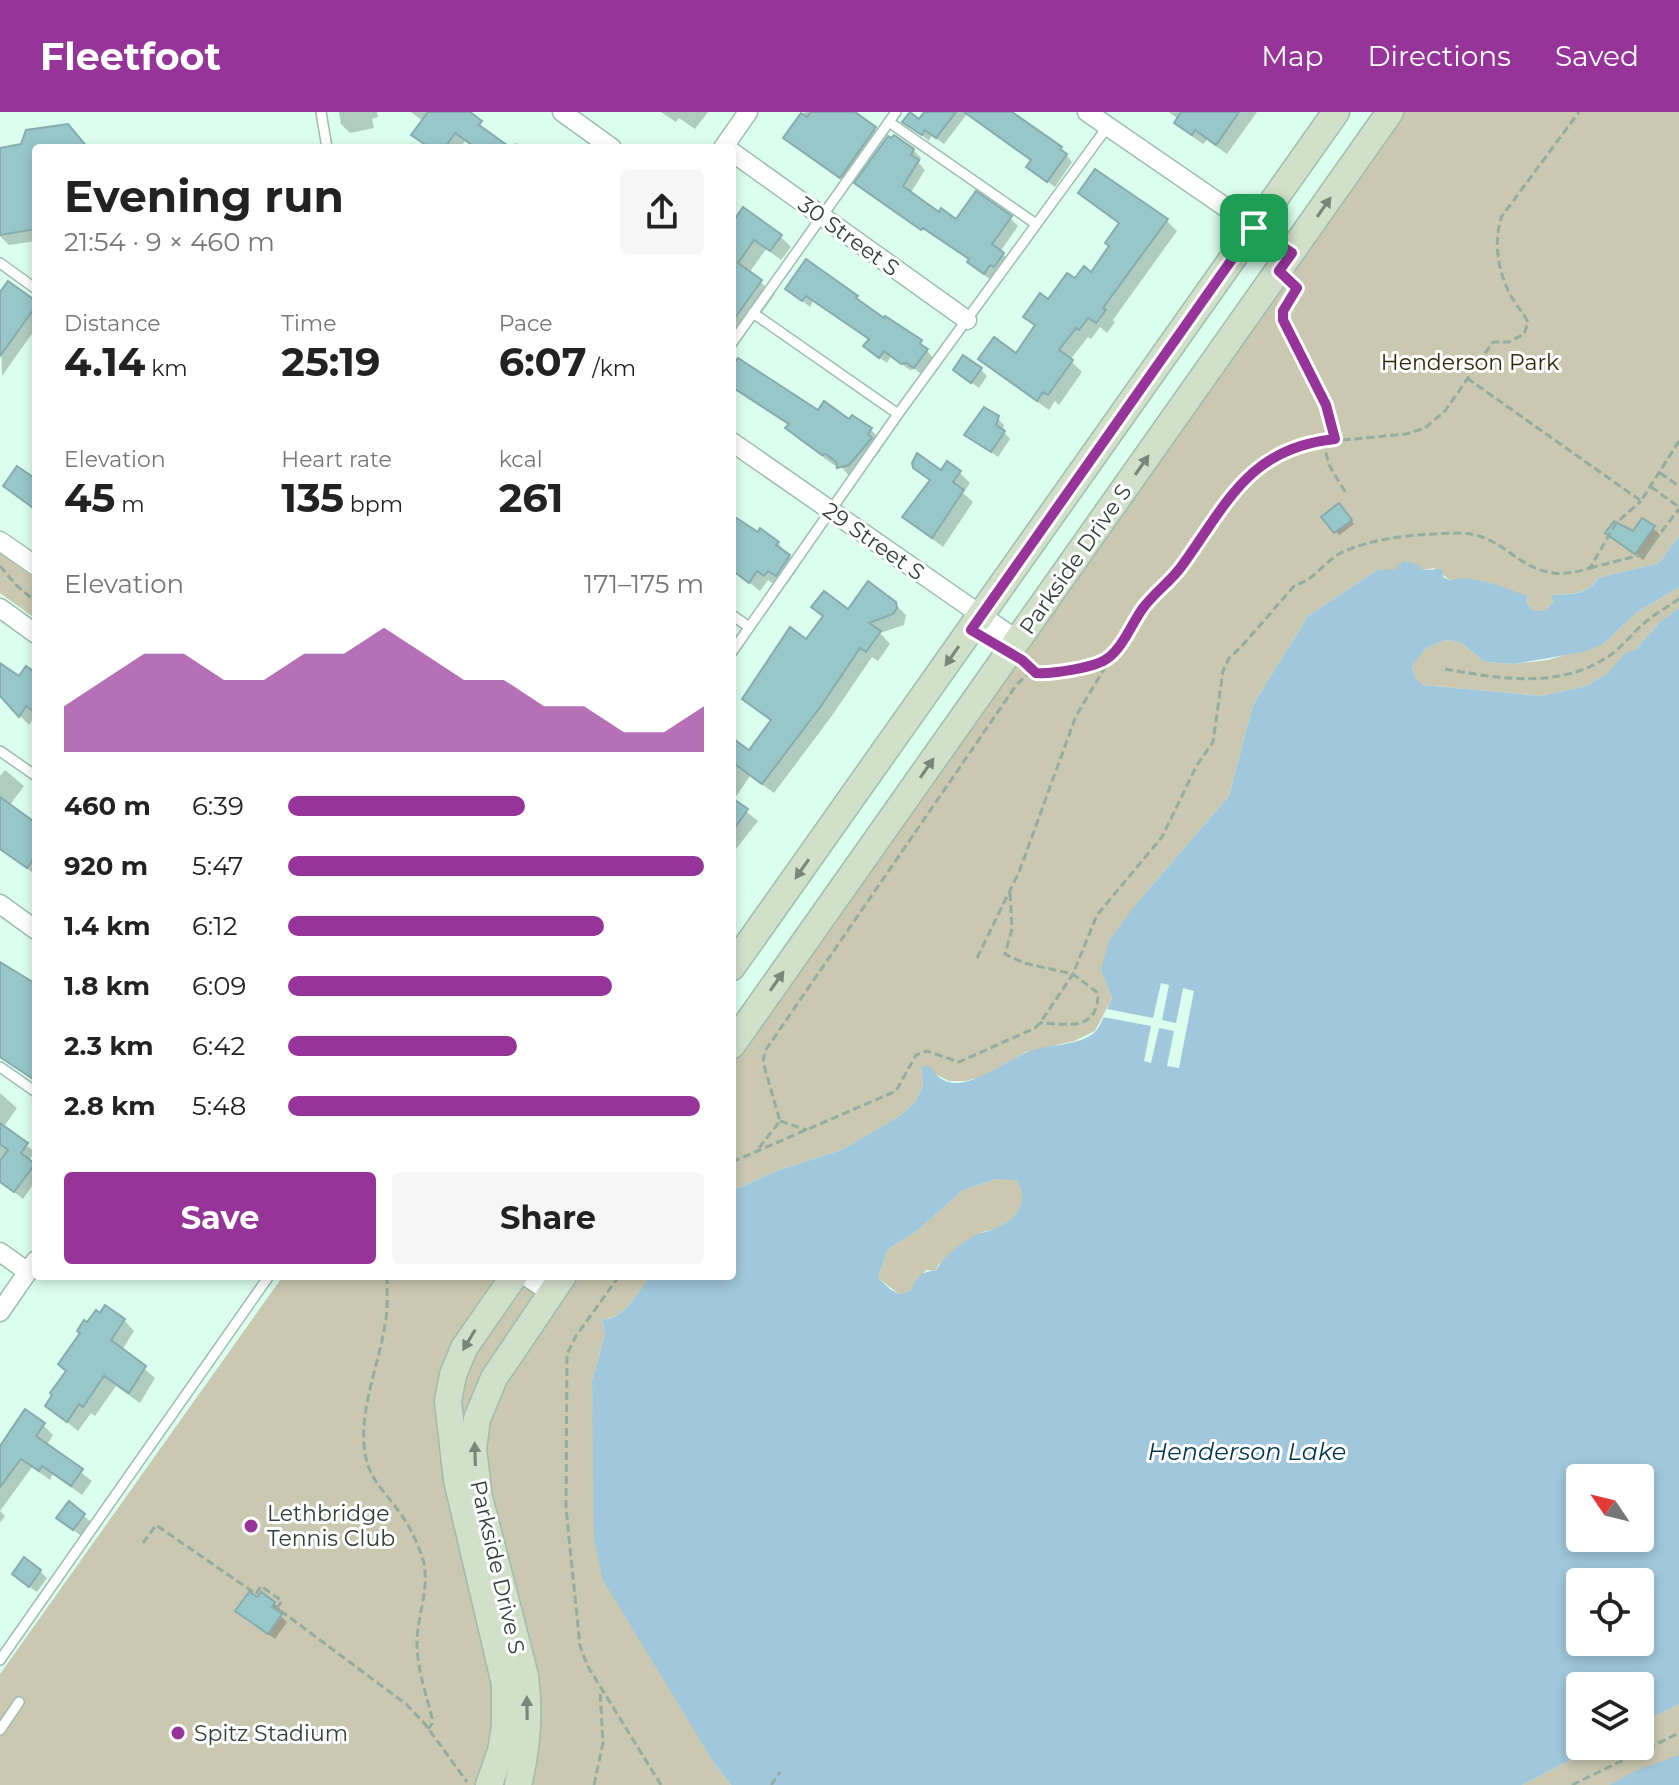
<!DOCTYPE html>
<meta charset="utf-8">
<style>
body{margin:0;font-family:Montserrat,sans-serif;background:#f6f6f6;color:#222;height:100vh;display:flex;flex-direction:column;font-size:30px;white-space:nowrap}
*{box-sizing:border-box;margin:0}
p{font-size:26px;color:#767676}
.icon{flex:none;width:44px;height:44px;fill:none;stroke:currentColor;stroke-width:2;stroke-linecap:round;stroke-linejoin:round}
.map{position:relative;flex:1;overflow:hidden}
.details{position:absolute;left:32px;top:32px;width:704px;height:1136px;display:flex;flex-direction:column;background:#fff;border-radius:8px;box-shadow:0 4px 12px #0003}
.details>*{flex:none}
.needle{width:52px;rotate:305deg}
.fabs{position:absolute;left:1566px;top:1352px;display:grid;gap:16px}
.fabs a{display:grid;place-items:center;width:88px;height:88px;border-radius:8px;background:#fff;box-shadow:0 4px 12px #0003;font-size:40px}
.pin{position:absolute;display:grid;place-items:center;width:68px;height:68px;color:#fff;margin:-34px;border-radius:16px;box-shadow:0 4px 12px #0006}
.round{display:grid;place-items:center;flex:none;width:84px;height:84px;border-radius:8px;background:#f6f6f6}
.headline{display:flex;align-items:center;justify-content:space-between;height:136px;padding:0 32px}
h1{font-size:44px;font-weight:700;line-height:60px}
.metrics{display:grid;grid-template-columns:repeat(3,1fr);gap:12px;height:136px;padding:8px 32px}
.metrics div{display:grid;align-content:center}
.metrics b{font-size:40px;font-weight:700}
.metrics small{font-size:22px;font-weight:400}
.metrics p{font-size:22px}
.chart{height:224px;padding:16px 32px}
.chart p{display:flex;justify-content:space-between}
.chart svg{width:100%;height:144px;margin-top:8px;fill:#97349a;opacity:.7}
.primary-button{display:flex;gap:16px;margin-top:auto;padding:16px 32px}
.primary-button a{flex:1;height:92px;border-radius:8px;background:#97349a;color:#fff;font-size:32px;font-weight:700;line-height:92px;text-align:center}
.primary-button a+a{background:#f6f6f6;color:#222}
ul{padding:0 32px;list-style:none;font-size:26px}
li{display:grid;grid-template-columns:128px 96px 1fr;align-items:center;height:60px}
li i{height:20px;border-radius:10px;background:#97349a}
header{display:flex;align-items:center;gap:48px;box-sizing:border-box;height:112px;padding:0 40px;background:#97349a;color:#fff}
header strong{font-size:38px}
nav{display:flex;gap:44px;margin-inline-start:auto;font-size:28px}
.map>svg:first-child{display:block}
.green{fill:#cac8b1}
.water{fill:#a0c7db;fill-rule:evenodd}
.pier{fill:#dcfeef}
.shadow{fill:#0003}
.building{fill:#97c7c9;stroke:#87acae;stroke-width:2}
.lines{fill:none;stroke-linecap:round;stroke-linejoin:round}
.lane-casing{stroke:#9cbdaf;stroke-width:12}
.street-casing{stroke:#9cbdaf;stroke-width:21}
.secondary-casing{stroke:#9cbdaf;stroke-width:29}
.path{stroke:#93ada1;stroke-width:3;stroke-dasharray:8 4;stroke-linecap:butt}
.lane{stroke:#fff;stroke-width:9}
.street{stroke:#fff;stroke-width:18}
.secondary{stroke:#d2e0ca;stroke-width:26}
.oneway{fill:#79877a}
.route-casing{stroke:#fff;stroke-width:16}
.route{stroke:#97349a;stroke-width:10}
.poi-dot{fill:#97349a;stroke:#fff;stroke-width:3}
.labels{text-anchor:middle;stroke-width:6;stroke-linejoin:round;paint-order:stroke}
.street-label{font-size:22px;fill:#313f39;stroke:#fff}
.park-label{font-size:22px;fill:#2d2a0a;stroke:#fff}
.poi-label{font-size:22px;fill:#313f39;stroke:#fff;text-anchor:start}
.water-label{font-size:24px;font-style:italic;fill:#00374c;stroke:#fff}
</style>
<header>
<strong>Fleetfoot</strong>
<nav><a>Map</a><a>Directions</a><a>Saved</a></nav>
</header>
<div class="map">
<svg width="1679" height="1673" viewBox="0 0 1679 1673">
<rect width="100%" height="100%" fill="#dcfeef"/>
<!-- green -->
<g class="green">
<path d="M1390,0H1679V424L1659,451L1598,466C1587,483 1570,482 1551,483L1553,490L1545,499H1534L1527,491L1528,484L1480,469H1451L1434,456L1423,458H1377L1308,504L1253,593L1229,684L1136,792L1101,858L1112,886L1095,919L1074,929L1026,940L984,964L966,969H949L921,955L923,973L915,990L900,1004L841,1038L779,1058L732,1079V933Z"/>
<path d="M0,441L36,467V507L0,481Z"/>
<path d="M1679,475V496L1660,510L1635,538L1625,542L1607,562L1586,574L1542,584L1423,573L1414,566L1412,553L1426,536L1445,528L1460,530L1485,550L1514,552L1548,548L1603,532L1636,501Z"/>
<path d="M996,1067H1016C1031,1086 1018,1107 997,1116C990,1119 985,1118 979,1122C965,1132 952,1142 938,1153L936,1159L926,1158L910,1179L899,1182L878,1166L887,1138L918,1118L963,1078Z"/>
<path d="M283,1164H500L551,1181L563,1164H650C636,1183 626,1205 602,1208L605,1222L592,1269L594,1340L714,1651L731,1673H0V1562Z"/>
<path d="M1679,1592V1673H1522L1597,1634H1640V1612Z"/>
</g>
<!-- water -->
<g class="water">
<path d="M1679,424V475L1636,501L1603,532L1583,540L1514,552L1485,550L1460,530L1445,528L1426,536L1412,554L1415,566L1423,573L1542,584L1586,574L1607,562L1625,541L1635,538L1660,510L1679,496V1592L1640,1612V1574H1580V1634H1597L1522,1673H731L714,1651L603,1468L594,1428L592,1269L605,1222L602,1208C626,1206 636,1182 650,1164H732V1079L779,1058L841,1038L900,1004L915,990L923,973L921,954L931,955C952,995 1004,948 1030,939C1049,932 1080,934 1095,920C1102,913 1107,895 1112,886L1101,858L1109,829L1136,792L1229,684L1253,593L1308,504L1377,458L1395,457L1403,449L1419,453L1423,458L1442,457L1443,465L1451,469C1468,460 1510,478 1528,484L1527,491L1534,499H1545L1553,490L1551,483C1569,482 1587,484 1598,466L1659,451ZM996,1067L1016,1068C1031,1087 1017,1108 996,1116C988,1120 980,1120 972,1125C959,1133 942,1145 936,1159C921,1158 917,1167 910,1179L899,1182L890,1177L878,1166L887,1138L918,1118L963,1078ZM1580,1366H1640V1426H1580ZM1580,1470H1640V1530H1580Z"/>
<path d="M1679,1643V1673H1610L1635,1659Z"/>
</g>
<!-- pier -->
<path class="pier" d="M1161,871L1169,873L1162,908L1176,911L1183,876L1194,879L1179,956L1167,954L1174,919L1159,916L1151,951L1144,949L1151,914L1103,905L1107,897L1153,906Z"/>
<!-- shadow -->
<g class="shadow">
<path d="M339,0H377L378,5L372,7L374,16L350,21L341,12Z"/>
<path d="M411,0H450L508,36H475L465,29L460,36H428L414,23L424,10Z"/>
<path d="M661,0H708L695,17L679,6L676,10Z"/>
<path d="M805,0H852L882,23L848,71L786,26Z"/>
<path d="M927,0H1009L1061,36L1072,50L1055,75L1036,61L1032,49L967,2L944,32L932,23L929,29L905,10L920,9Z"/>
<path d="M1169,0H1257L1227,42L1207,28L1203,32L1187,21L1176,10L1178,7Z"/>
<path d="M68,14L88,36H36V129L9,133L0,124V38L22,34Z"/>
<path d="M516,31L527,36H513Z"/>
<path d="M913,38L921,46L919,51L925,58L910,82L940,102L956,109L1010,106L1018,114L1000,140L1011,150L992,169L978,158L971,149L865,79L857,71Z"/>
<path d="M1081,81L1166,108L1177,119L1113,208L1115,210L1107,221L1100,215L1091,227L1088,225L1070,248L1082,260L1059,293L1055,289L1049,298L992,258L981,247L1016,243L1036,215L1026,204L1075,169L1092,162L1111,135L1120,112Z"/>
<path d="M732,114L780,124L791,135L781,148L766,137L749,161L775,182L760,203L756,201L732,235Z"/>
<path d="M788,177L856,185L862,193L920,230L933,246L921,262L915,257L910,258L891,244L887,251L873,241L870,228L813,189L810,195Z"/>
<path d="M0,183L36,191V216L2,264Z"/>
<path d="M732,246L819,301L871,318L881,328L877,334L881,338L860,363L850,365L839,352L834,353L798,327L788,316L790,314L732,276Z"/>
<path d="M980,257L987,264L979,276L962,264Z"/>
<path d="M997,306L1004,313L1003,319L1010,327L998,345L967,323Z"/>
<path d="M915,355L942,361L959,360L970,371L963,381L973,390L943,435L904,405L931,370Z"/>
<path d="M1342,396L1354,412L1339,423L1324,405Z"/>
<path d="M732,404L758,423L778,431L799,455L787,472L779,467L775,473L768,468L760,479L732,457Z"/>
<path d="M1653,416L1660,423L1643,448L1615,428Z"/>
<path d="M895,492L906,503L904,513L880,521L890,532L878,549L872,545L831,605L774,681L750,664L733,689L758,709L732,742V633L749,641L772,609L744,587L806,530L824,505L814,495L849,500Z"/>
<path d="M0,553L20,567L36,564V603L29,613L0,583Z"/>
<path d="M5,658L24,674L9,694L36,714V763L0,737V664Z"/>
<path d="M0,981L17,996L3,1016L35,1040L28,1049L36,1055V1068L23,1087L0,1069Z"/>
<path d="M124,1208L134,1219L122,1238L155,1266L140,1291L116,1274L95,1304L91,1301L78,1319L47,1294Z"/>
<path d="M43,1313L53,1323L46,1334L92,1369L82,1383L53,1362L50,1368L32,1355L0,1399L5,1404L0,1411V1338Z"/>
<path d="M69,1392L91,1410L81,1424L66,1412Z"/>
<path d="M40,1459L47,1466L37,1480L21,1469Z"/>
<path d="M274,1491L281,1498L278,1502L287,1510L275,1527L238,1499Z"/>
</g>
<!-- building -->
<g class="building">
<path d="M428,0H470L482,9L479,13L511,36H476L455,21L445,36H430L411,23Z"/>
<path d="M811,0H855L876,15L840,66L783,26L801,1L807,5Z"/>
<path d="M910,0L919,7L924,0H956L936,26L925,18L922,23L902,10Z"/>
<path d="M964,0H1012L1062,35L1060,37L1067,42L1047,70L1026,55L1031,48Z"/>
<path d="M1181,0H1239L1216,33L1195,18L1192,23L1174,11Z"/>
<path d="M68,12L88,36H36V117L0,123V36L21,32L26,18Z"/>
<path d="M894,23L914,37L911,43L919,48L903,74L939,100L941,96L956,107L976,79L1012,104L992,132L1004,141L994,155L990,153L984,162L967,150L969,147L923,116L921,118L854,71L888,24L891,26Z"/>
<path d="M1095,57L1168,107L1103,196L1106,198L1096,211L1088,206L1079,218L1076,216L1059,238L1073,248L1048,283L1043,280L1037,289L978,247L994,225L1016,241L1035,213L1023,205L1040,181L1048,187L1067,161L1075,166L1084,154L1091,160L1109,134L1105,131L1119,111L1078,81Z"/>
<path d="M743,95L782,123L770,139L754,128L738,151L762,168L732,210V111Z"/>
<path d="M806,147L858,184L856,186L884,206L885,204L922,228L920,232L928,237L914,256L906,251L901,252L884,239L879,246L863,234L869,227L806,184L802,189L785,177Z"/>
<path d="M8,169L36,189V194L0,244V180Z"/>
<path d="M963,243L982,256L971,271L953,258Z"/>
<path d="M738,246L818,298L824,289L849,307L852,303L872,316L868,322L872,326L849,353L837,356L836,350L826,342L822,343L785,316L789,312L732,275V255Z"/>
<path d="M984,295L999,304L996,313L1005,319L991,340L964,323Z"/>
<path d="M917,341L941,358L947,349L961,359L953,370L964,378L932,426L902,405L930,368L913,356L912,351Z"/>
<path d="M17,354L36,367V398L3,374Z"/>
<path d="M1339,391L1352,408L1334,421L1321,405Z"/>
<path d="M732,403L758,420L760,416L779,430L776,433L790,443L776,464L768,459L764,464L757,459L749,471L732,458Z"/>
<path d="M1642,406L1655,414L1635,442L1605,421L1614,409L1633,419Z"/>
<path d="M868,469L896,490L897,496L893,502L869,511L881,519L866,540L860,536L821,594L762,672L732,650V626L749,638L771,608L742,587L790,515L806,527L823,504L811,495L824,479L848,497Z"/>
<path d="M0,551L19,564L26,554L36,561V601L26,594L19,605L0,584Z"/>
<path d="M0,685L36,711V743L27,756L0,737Z"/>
<path d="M732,686L748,697L732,720Z"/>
<path d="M0,850L36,872V969L0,945Z"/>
<path d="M0,1011L28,1031L21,1041L35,1052L14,1080L0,1070V1049L8,1038L0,1032Z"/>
<path d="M105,1193L125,1207L111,1228L146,1254L129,1281L104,1264L83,1295L79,1292L67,1310L45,1294L52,1283L50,1281L66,1259L58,1252L80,1221L77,1219L84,1208L87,1210L96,1198L100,1201Z"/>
<path d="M25,1297L45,1311L36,1324L83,1357L71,1374L42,1354L39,1359L21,1347L0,1375V1334Z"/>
<path d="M69,1389L85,1402L73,1418L56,1406Z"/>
<path d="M24,1445L41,1458L29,1475L12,1462Z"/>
<path d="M249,1480L258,1485L261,1480L275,1490L272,1495L282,1502L268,1522L235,1499Z"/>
</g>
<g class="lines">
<defs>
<g id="lane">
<path d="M321,0L327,36"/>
<path d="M889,10L1036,112"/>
<path d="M0,151L36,177"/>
<path d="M753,201L898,302"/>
<path d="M732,231L896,0"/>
<path d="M732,503L749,515"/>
<path d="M732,540L898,302L1108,14"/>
<path d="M0,639L36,664"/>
<path d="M0,955L36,980"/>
<path d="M0,1548L269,1164"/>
<path d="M0,1618L19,1590"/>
</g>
<g id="street">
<path d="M562,0L612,36"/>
<path d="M1087,0L1292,141"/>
<path d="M723,36L748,0"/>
<path d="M732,40L967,208"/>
<path d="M732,330L1017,528"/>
<path d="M0,429L36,454"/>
<path d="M0,496L36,522"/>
<path d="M0,792L36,818"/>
<path d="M0,1140L28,1160"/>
<path d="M526,1164L551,1181"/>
<path d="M0,1200L36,1148"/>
</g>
<g id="secondary">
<path d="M732,855L1336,0"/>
<path d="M732,933L1390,0"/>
<path d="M489,1673L501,1639L505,1614V1572L457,1368L448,1289L453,1263L464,1236L514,1164"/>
<path d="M518,1673C527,1637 530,1601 525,1564L479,1385L473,1337L477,1307L494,1266L563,1164"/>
</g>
</defs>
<!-- lane casing -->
<use href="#lane" class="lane-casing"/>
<!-- street casing -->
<use href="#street" class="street-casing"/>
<!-- secondary casing -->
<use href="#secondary" class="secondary-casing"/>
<!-- path -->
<g class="path">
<path d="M1293,172L1297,176L1283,199V208L1326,293L1335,327"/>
<path d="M1467,266L1641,389L1679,329"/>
<path d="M1323,329L1329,353L1347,383"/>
<path d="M1660,361L1679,374"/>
<path d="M1651,375L1679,395"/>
<path d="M0,454L16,473L36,490"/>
<path d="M1590,456L1644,442L1679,397"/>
<path d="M1027,554L1036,561L1042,562L1097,552L1113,542L1144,494L1175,463L1230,384L1256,357L1271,346L1312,331L1406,322L1425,316L1445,299L1493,230H1509L1524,222L1528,210C1524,202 1519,197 1514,189C1499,166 1492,130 1502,104L1579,0"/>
<path d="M1445,557C1502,567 1561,578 1612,542C1625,532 1635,518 1648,508C1658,500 1669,494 1679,487"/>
<path d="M1010,781L1012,817L1005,842L1024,851L1073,862L1098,881C1098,920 1068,912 1040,911"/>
<path d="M977,846L1019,760L1076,604L1110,547"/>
<path d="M780,1009L807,1018"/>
<path d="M759,1036L780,1009L763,950L765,939L1017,572L1032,559"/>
<path d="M732,1050L896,979L916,943L927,939L959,950L1035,916L1040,911L1073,862L1097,803L1162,725L1197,653L1213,630L1223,559L1229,546L1241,535L1295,473C1316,468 1325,447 1345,439C1380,424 1421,422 1459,421C1513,421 1522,479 1590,456L1616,411L1641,389"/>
<path d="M387,1164C387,1180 388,1197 385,1213C379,1252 361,1292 364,1333C367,1367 382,1375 400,1401C410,1414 416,1429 422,1444C432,1476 416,1503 417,1534C418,1560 426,1581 432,1606V1612L428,1617"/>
<path d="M619,1164L576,1224L567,1242L566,1396L580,1534L587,1553L661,1673"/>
<path d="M143,1431L156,1413L256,1482L261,1474L282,1489L277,1496L406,1592L425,1612L467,1670"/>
<path d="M594,1673L603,1631L600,1578"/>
<path d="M771,1673L780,1660"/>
<path d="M1572,1673L1679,1621"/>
</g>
<!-- lane -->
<use href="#lane" class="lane"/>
<!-- street -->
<use href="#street" class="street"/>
<!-- secondary -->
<use href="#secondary" class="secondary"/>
</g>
<!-- one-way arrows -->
<defs><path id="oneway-solid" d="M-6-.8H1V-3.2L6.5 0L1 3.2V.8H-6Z" transform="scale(2)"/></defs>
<g class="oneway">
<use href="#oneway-solid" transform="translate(1324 95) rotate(-55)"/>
<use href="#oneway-solid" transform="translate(1142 353) rotate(-55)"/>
<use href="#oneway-solid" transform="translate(952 544) rotate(125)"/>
<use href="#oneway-solid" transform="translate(927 656) rotate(-55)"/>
<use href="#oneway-solid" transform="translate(802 757) rotate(125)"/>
<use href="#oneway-solid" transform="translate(777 869) rotate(-55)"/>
<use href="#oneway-solid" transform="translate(469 1228) rotate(121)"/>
<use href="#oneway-solid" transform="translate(475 1342) rotate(-92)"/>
<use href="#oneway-solid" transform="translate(527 1596) rotate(-91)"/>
</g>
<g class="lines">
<defs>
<path id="route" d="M1254,116L1292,141L1279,159L1297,176L1283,199V208L1326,293L1335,327C1248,336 1227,392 1181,455C1170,470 1154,481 1143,496C1132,511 1123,535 1108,546C1095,556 1052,562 1036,561L1022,548L971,518Z"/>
</defs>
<!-- route casing -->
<use href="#route" class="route-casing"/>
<!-- route -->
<use href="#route" class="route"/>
</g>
<!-- markers -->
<g class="poi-dot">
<circle cx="251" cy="1414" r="8"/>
<circle cx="178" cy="1621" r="8"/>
</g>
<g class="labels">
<!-- street labels -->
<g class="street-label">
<text transform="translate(849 124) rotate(36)" y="8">30 Street S</text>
<text transform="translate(874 429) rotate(35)" y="8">29 Street S</text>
<text transform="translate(1075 447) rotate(-55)" y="8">Parkside Drive S</text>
<text transform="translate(498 1455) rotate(77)" y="8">Parkside Drive S</text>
</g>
<!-- park labels -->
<g class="park-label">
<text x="1470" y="258">Henderson Park</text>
</g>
<!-- poi labels -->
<g class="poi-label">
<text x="267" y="1409">Lethbridge<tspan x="267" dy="25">Tennis Club</tspan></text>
<text x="194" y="1629">Spitz Stadium</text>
</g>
<!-- water labels -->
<g class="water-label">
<text x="1247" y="1348">Henderson Lake</text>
</g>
</g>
</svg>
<div class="fabs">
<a><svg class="needle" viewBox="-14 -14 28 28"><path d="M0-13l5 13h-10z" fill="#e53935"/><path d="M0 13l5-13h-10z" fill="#767676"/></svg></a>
<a><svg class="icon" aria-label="locate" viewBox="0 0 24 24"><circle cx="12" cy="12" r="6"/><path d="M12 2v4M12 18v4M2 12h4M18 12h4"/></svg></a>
<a><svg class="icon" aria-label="layers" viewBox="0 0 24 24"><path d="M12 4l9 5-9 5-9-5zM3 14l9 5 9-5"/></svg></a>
</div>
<div class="pin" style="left:1254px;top:116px;background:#1e9e55"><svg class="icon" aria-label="arrive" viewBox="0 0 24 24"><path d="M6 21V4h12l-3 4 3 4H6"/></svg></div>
<section class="details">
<div class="headline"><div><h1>Evening run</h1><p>21:54 · 9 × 460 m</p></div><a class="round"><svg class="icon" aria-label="share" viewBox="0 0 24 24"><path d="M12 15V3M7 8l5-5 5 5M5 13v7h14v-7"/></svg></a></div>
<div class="metrics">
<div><p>Distance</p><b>4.14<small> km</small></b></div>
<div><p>Time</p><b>25:19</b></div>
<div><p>Pace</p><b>6:07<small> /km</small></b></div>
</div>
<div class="metrics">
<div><p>Elevation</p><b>45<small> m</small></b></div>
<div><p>Heart rate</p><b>135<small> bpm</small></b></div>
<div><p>kcal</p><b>261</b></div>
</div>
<div class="chart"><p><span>Elevation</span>171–175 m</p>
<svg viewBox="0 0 160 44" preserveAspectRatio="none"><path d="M0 44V30L10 22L20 14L30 14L40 22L50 22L60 14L70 14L80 6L90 14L100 22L110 22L120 30L130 30L140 38L150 38L160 30V44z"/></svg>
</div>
<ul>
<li><b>460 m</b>6:39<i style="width:57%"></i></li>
<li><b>920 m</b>5:47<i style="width:100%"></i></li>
<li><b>1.4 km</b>6:12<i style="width:76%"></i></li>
<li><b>1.8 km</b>6:09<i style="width:78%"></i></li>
<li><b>2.3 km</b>6:42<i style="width:55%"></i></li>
<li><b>2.8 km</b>5:48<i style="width:99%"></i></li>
</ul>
<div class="primary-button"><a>Save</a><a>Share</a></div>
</section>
</div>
